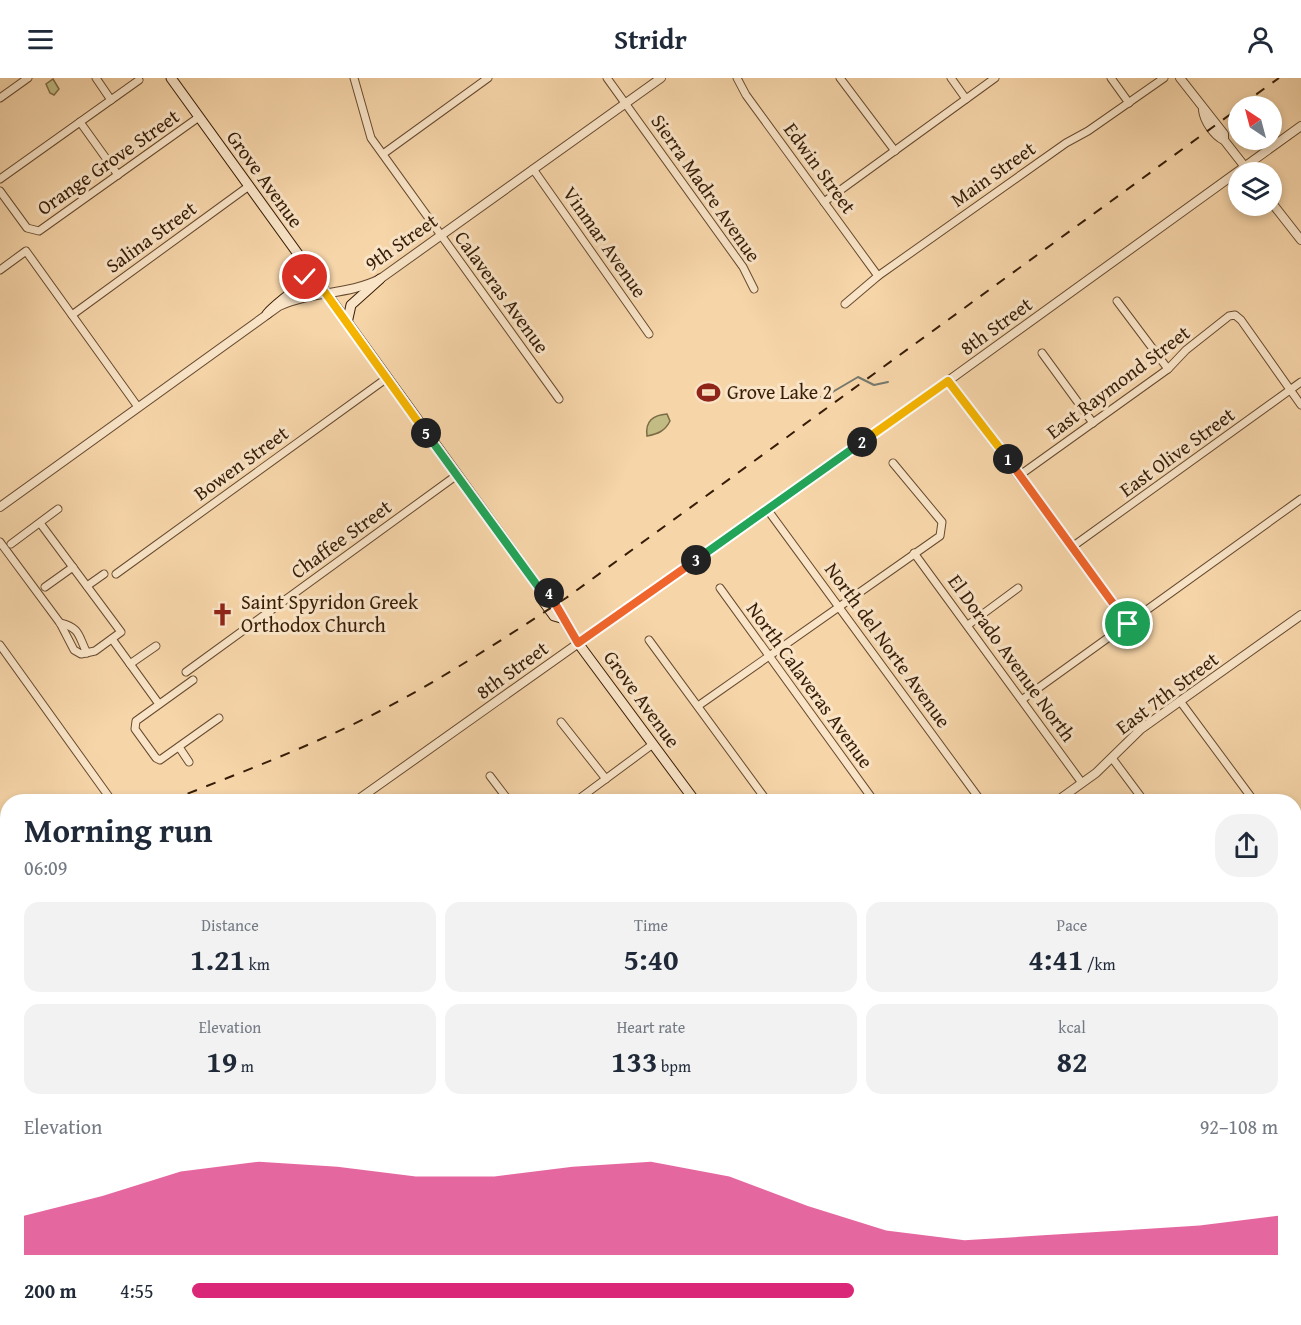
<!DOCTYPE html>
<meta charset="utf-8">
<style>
body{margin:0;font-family:"Gentium Book Plus",serif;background:#f2f2f3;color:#1f2937;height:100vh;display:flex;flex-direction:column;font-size:22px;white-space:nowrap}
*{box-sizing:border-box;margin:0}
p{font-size:20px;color:#747a83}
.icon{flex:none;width:33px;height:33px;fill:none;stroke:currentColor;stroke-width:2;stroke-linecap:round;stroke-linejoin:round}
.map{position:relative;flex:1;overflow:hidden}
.sheet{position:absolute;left:0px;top:716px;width:1302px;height:532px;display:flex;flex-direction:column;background:#fff;border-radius:24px 24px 0 0;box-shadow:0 3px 9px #0003}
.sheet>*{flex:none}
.needle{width:39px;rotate:324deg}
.buttons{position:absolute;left:1228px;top:18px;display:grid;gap:12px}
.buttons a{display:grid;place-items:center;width:54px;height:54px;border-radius:50%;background:#fff;box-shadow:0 3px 9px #0003;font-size:30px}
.pin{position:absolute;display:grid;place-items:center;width:51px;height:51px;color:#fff;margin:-26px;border:3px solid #fff;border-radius:50%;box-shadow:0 2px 6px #0007}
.km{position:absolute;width:30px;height:30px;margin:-15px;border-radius:50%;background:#222;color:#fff;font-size:16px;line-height:30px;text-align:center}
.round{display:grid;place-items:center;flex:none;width:63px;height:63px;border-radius:24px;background:#f2f2f3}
.overview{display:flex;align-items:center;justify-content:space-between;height:102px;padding:0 24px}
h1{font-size:33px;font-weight:700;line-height:45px}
.figures{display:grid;grid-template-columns:repeat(3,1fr);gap:9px;height:102px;padding:6px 24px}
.figures div{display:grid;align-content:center;border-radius:15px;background:#f2f2f3;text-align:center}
.figures b{font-size:30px;font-weight:700}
.figures small{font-size:16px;font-weight:400}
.figures p{font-size:16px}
.chart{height:168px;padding:12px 24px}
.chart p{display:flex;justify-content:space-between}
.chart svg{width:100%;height:108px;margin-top:6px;fill:#db2777;opacity:.7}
ul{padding:0 24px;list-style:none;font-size:20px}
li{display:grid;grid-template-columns:96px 72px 1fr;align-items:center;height:45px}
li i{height:15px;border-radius:8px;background:#db2777}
header{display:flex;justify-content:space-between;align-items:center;height:78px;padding:0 24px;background:#fff;font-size:27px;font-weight:700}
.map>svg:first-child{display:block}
.green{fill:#c2bc84;stroke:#7c6c46;stroke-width:1.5}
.water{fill:#9eb7b1;stroke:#75796d;stroke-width:1.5}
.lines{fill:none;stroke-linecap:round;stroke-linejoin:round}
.stream{stroke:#75796d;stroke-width:2}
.minor-casing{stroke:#674b30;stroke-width:9}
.tertiary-casing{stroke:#674b30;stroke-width:10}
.secondary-casing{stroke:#371d07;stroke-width:11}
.minor{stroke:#f9e4c7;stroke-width:7}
.tertiary{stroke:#f9e4c7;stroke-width:8}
.secondary{stroke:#f9e4c7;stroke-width:9}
.rail{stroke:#371d07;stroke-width:2;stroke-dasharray:10 10;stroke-linecap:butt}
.split-1-casing{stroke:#fff;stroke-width:12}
.split-2-casing{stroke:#fff;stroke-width:12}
.split-3-casing{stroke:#fff;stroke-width:12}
.split-4-casing{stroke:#fff;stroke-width:12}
.split-5-casing{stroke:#fff;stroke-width:12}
.split-6-casing{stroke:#fff;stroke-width:12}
.split-1{stroke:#f0652b;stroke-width:8}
.split-2{stroke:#f5b400;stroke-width:8}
.split-3{stroke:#22a559;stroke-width:8}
.split-4{stroke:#f0652b;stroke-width:8}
.split-5{stroke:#22a559;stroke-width:8}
.split-6{stroke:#f5b400;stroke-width:8}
.labels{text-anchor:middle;stroke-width:6;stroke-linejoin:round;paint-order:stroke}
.street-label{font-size:20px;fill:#371d07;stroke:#f9e4c7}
.poi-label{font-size:20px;fill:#371d07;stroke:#f9e4c7;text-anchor:start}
</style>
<header><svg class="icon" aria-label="menu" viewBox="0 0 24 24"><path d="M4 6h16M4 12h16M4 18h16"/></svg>Stridr<svg class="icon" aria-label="person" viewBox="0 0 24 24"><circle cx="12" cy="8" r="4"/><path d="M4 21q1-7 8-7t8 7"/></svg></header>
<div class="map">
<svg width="1301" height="1247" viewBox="0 0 1301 1247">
<rect width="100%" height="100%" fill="#f6d5a9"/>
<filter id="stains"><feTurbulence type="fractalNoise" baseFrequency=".00333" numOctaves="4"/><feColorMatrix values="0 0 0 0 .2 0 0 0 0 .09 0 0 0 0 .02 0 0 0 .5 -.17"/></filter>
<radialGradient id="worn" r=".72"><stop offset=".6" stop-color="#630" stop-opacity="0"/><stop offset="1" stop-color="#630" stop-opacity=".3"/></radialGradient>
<!-- green -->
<g class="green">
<path d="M53,1L59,11L54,17L50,15L46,6Z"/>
<path d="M667,336L670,343C665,353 658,356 647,358C645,343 653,337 667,336Z"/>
</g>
<!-- water -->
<path class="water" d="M698,1240L703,1247H510L505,1241Z"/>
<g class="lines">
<!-- stream -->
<path class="stream" d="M818,319H824L858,299L874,307L888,304"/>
<defs>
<g id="minor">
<path d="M96,0L111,22"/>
<path d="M354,0L371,60L559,321"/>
<path d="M607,0L743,189L754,211"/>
<path d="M737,0L746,17L878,198"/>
<path d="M840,0L895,73"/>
<path d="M951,0L966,21"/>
<path d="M1111,0L1129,25"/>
<path d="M0,20L28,0"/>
<path d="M80,44L118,97"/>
<path d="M383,76L488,0"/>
<path d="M533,91L649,256"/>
<path d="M0,101L139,2"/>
<path d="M0,113L27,150L39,153L199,39"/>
<path d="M824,124L995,0"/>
<path d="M0,192L26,173L138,329"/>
<path d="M1117,223L1168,291"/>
<path d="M845,226L878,198L1066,65L1088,53L1164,0"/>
<path d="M72,237L249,108"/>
<path d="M1042,275L1093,345"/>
<path d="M948,303L1128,545"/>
<path d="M1020,397L1168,291L1186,272L1229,238L1235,237L1241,242L1301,327"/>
<path d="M767,431L981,723"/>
<path d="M0,464L60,545L74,572L81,576L95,573L121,554L40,445"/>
<path d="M11,466L58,431"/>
<path d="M1072,469L1301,304"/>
<path d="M914,475L1082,705"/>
<path d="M116,496L387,300"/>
<path d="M87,508L104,496"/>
<path d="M45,509L73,489"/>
<path d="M720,510L874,723"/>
<path d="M60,545C81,550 78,558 87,575"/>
<path d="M968,547L1018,510"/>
<path d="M112,561L159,626"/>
<path d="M649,562L767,723"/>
<path d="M0,567L112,723"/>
<path d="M130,586L156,568"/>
<path d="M186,594L457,397"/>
<path d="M193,602L136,643L135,651L156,680L160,682L219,640"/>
<path d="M1023,621L1301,421"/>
<path d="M1180,623L1254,723"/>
<path d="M698,628L940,458L942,444L893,385"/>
<path d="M561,644L606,701"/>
<path d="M179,669L189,684"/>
<path d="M1112,680L1144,723"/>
<path d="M490,698L509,723"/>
<path d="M576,723L653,666"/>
<path d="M0,768L8,765"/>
<path d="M1294,779L1301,788"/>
<path d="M0,892L8,897"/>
<path d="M0,991L8,985"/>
<path d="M0,1010L8,1020"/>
<path d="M0,1075L8,1085"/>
<path d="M0,1191L8,1185"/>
<path d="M1294,1224L1301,1233"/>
<path d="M121,1240L126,1247"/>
<path d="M169,1240L174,1247"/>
<path d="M891,1240L895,1247"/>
<path d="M1197,1240L1202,1247"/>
<path d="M98,1247L107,1240"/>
<path d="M203,1247L212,1240"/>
<path d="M825,1247L834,1240"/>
</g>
<g id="tertiary">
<path d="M1180,0L1224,56V62"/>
<path d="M1203,32C1204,42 1214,58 1224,62L1249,94"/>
<path d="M1272,125L1301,162"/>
<path d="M0,429L279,228C312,213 348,217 380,201L661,0"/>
<path d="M356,723L948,303L1301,48"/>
<path d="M1057,723L1096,695L1141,651L1301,537"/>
<path d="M0,936L8,931"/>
<path d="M270,1247L278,1240"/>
</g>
<g id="secondary">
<path d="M171,0L542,514H548L578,565L695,723"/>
<path d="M267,236C281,220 305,210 306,188"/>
<path d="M347,245L351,227L380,201"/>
<path d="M542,514L541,520L554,538L561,540"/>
<path d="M1294,1057L1301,1053"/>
<path d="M1071,1240L1076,1247"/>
<path d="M965,1247L974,1240"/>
</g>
</defs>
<!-- minor casing -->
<use href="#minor" class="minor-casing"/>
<!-- tertiary casing -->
<use href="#tertiary" class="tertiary-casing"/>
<!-- secondary casing -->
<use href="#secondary" class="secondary-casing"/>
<!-- minor -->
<use href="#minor" class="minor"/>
<!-- tertiary -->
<use href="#tertiary" class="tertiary"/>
<!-- secondary -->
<use href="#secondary" class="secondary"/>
<!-- rail -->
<g class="rail">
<path d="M1240,28L1279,0"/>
<path d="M169,723C247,692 325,663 399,623C456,592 511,556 566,520L1239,30"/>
<path d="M0,788L8,786"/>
</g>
</g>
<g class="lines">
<defs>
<path id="split-1" d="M1008,381L1128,546"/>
<path id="split-2" d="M862,364L948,303L1008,381"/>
<path id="split-3" d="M696,482L862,364"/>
<path id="split-4" d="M549,515L578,565L696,482"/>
<path id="split-5" d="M426,355L542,514L549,515"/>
<path id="split-6" d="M305,199L306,188L426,355"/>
</defs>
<!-- split-1 casing -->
<use href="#split-1" class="split-1-casing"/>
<!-- split-2 casing -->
<use href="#split-2" class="split-2-casing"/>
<!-- split-3 casing -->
<use href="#split-3" class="split-3-casing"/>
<!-- split-4 casing -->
<use href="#split-4" class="split-4-casing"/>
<!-- split-5 casing -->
<use href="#split-5" class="split-5-casing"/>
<!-- split-6 casing -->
<use href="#split-6" class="split-6-casing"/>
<!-- split-1 -->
<use href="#split-1" class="split-1"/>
<!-- split-2 -->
<use href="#split-2" class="split-2"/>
<!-- split-3 -->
<use href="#split-3" class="split-3"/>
<!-- split-4 -->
<use href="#split-4" class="split-4"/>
<!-- split-5 -->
<use href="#split-5" class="split-5"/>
<!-- split-6 -->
<use href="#split-6" class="split-6"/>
</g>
<!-- icons -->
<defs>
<symbol id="stadium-bare" viewBox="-9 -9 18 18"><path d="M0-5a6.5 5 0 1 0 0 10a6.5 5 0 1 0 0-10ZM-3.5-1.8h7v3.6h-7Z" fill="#8f2418" stroke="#f9e4c7" stroke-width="2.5" paint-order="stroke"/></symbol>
<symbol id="church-bare" viewBox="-9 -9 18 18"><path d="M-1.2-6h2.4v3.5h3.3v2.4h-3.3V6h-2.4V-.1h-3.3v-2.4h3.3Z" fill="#8f2418" stroke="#f9e4c7" stroke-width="2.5" paint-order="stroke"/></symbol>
</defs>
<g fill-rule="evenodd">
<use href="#stadium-bare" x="692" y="298" width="33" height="33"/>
<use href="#church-bare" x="206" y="520" width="33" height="33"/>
</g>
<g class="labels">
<!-- street labels -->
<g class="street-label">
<text transform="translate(108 84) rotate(-35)" y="7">Orange Grove Street</text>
<text transform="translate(820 90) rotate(54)" y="7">Edwin Street</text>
<text transform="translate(993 96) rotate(-35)" y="7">Main Street</text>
<text transform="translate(265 101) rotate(54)" y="7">Grove Avenue</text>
<text transform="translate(706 110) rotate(55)" y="7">Sierra Madre Avenue</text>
<text transform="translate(151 159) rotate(-36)" y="7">Salina Street</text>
<text transform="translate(401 164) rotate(-35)" y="7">9th Street</text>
<text transform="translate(605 164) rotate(55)" y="7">Vinmar Avenue</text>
<text transform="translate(502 214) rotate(54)" y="7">Calaveras Avenue</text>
<text transform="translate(996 248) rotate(-36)" y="7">8th Street</text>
<text transform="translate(1118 304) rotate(-37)" y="7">East Raymond Street</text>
<text transform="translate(1177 374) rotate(-36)" y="7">East Olive Street</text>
<text transform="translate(241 385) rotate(-36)" y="7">Bowen Street</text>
<text transform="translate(341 461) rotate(-36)" y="7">Chaffee Street</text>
<text transform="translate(888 567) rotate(54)" y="7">North del Norte Avenue</text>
<text transform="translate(1012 580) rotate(54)" y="7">El Dorado Avenue North</text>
<text transform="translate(512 592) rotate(-36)" y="7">8th Street</text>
<text transform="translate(810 607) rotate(54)" y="7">North Calaveras Avenue</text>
<text transform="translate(1167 615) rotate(-37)" y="7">East 7th Street</text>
<text transform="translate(642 621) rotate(54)" y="7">Grove Avenue</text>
</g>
<!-- poi labels -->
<g class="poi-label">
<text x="727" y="321">Grove Lake 2</text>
<text x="241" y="531">Saint Spyridon Greek<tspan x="241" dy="23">Orthodox Church</tspan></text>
</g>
</g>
<rect width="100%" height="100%" filter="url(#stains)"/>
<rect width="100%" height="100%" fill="url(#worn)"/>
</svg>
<div class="buttons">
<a><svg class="needle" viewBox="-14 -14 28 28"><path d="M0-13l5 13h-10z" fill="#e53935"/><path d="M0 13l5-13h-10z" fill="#747a83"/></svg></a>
<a><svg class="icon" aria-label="layers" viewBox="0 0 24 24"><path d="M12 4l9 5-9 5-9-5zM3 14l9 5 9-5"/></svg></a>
</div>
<div class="pin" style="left:1128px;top:546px;background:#1e9e55"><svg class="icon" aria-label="arrive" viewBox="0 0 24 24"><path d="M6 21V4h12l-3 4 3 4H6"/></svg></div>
<div class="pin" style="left:305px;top:199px;background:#d93025"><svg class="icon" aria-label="check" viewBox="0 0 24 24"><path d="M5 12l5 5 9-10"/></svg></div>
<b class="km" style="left:1008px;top:381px">1</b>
<b class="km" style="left:862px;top:364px">2</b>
<b class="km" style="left:696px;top:482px">3</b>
<b class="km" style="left:549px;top:515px">4</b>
<b class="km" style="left:426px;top:355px">5</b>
<section class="sheet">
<div class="overview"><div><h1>Morning run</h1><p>06:09</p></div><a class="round"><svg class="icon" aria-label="share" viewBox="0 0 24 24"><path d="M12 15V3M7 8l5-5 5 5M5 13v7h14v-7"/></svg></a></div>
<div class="figures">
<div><p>Distance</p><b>1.21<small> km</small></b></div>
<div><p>Time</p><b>5:40</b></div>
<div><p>Pace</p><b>4:41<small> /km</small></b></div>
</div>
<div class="figures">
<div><p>Elevation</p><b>19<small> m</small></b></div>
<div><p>Heart rate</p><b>133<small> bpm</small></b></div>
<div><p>kcal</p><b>82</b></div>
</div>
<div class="chart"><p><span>Elevation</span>92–108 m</p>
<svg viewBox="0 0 160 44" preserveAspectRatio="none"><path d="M0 44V28L10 20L20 10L30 6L40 8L50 12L60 12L70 8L80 6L90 12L100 24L110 34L120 38L130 36L140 34L150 32L160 28V44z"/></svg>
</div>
<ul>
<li><b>200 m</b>4:55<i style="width:61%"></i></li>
</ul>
</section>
</div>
